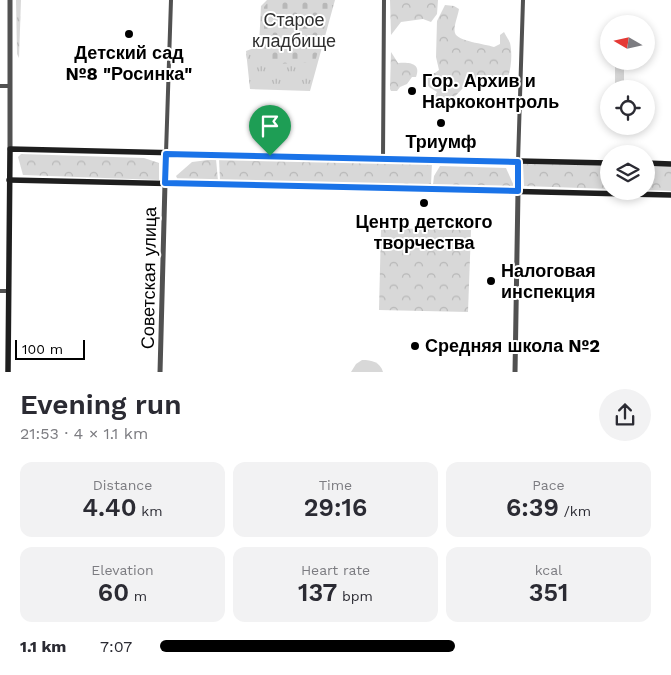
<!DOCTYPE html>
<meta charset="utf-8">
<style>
body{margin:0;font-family:"Work Sans",sans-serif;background:#f2f2f3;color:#2b2b33;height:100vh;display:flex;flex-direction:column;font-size:19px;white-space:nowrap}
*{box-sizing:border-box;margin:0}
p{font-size:16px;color:#7c7c81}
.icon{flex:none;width:28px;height:28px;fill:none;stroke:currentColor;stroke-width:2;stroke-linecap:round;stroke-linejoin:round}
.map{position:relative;height:372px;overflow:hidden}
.drawer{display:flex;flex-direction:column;background:#fff;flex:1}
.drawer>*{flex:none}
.needle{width:32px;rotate:279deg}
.buttons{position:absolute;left:600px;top:15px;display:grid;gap:10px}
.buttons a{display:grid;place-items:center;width:55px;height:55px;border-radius:50%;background:#fff;box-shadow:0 2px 8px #0003;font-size:25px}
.scale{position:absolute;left:15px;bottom:12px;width:70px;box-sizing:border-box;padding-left:5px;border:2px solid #000;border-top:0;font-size:14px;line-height:18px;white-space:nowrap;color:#000;-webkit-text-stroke:4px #fff;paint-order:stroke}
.pin{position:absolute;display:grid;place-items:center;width:42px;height:42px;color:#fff;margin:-51px -21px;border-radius:50% 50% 50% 0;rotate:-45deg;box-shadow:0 0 5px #0007}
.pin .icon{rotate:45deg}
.round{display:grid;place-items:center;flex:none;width:52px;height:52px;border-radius:26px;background:#f2f2f3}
.headline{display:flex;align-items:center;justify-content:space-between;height:85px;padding:0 20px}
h1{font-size:28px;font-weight:600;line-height:38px}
.figures{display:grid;grid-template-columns:repeat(3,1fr);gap:8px;height:85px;padding:5px 20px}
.figures div{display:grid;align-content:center;border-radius:12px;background:#f2f2f3;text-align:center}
.figures b{font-size:25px;font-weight:600}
.figures small{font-size:14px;font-weight:400}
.figures p{font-size:14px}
ul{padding:0 20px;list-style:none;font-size:16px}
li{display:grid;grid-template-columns:80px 60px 1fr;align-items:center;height:38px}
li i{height:12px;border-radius:6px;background:#000}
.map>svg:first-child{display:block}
.grass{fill:url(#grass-tufts)}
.forest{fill:url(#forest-crowns)}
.cemetery{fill:url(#cemetery-stones)}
.pitch{fill:#d8d8d8}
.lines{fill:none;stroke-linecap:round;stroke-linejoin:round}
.minor{stroke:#515151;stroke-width:4}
.tertiary{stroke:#515151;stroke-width:5}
.secondary{stroke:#1e1e1e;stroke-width:5.5}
.route-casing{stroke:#fff;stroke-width:10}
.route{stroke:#1a73e8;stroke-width:6}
.poi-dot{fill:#000;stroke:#fff;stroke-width:2}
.labels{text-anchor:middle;stroke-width:4;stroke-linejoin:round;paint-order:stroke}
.park-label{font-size:18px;fill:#2f2f2f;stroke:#fff}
.poi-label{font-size:18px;font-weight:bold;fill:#000;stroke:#fff}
.street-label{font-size:18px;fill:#000;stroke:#fff}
</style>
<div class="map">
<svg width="671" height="373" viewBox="0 0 671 373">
<defs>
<pattern id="grass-tufts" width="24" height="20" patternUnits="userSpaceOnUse" patternTransform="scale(1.25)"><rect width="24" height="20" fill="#d8d8d8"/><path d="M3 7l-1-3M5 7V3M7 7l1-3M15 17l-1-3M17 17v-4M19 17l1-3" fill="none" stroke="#b8b8b8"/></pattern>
<pattern id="forest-crowns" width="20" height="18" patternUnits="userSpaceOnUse" patternTransform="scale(1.25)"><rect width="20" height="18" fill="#d8d8d8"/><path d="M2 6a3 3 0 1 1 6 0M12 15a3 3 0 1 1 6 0" fill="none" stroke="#b8b8b8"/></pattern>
<pattern id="cemetery-stones" width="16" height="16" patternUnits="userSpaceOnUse" patternTransform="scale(1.25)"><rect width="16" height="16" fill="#d8d8d8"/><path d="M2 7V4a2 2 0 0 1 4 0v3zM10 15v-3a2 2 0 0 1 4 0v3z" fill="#b8b8b8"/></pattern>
</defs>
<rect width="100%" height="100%" fill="#fff"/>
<!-- grass -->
<g class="grass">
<path d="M16,0H21L19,58L17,54Z"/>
<path d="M267,0H335L310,91L250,89L246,51L259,46L261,6Z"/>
</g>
<!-- forest -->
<g class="forest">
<path d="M390,0H438L437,14L431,22L423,19L401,22L391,35Z"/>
<path d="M445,5L454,6L459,9C458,16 453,27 455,33C457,41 485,44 494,47L500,44V35L504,32C506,36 509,40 510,43C513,55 511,79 502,87L473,80C455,91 459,103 432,101L437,92L429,87L421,76L426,73H435L439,70L436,57L437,21Z"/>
<path d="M391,52L398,63C407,62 422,62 416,77H412L407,84L400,87L397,91H391L390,89Z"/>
<rect x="615" y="61" width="9" height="24"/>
<path d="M21,154L144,158L159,163V180L23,175L18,157Z"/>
<path d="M216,159L218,181L178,180L176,176L192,162Z"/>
<path d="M219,159L432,162L431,185L220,180Z"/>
<path d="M523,164L609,165V189L524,186Z"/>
<path d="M440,166L506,168L514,186L433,185L434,176Z"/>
<path d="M646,166H671V191L646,190Z"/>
<path d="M381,228L471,230L468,312L379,310Z"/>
</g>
<!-- cemetery -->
<path class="cemetery" d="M270,0L331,3L315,62L276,64L264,48V7Z"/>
<!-- pitch -->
<path class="pitch" d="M362,360C372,360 380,362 383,372H351L356,364Z"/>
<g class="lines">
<!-- minor -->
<g class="minor">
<path d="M0,86H10"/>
<path d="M166,153L171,0"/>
<path d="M383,158L384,0"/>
<path d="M518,162L523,0"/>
<path d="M0,291H8"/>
</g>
<!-- tertiary -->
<g class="tertiary">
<path d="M10,149V0"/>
<path d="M160,373L165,183"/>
<path d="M515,373L518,191"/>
</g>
<!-- secondary -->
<g class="secondary">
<path d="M518,162V191"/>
<path d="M646,163L671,164"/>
<path d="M9,180L671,195"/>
<path d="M165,183L166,154"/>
<path d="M8,373L10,149L609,163"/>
</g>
</g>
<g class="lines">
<defs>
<path id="route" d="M166,154L518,162V191L165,183Z"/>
</defs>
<!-- route casing -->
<use href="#route" class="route-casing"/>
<!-- route -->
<use href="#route" class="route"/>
</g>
<!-- markers -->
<g class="poi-dot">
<circle cx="129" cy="34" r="5"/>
<circle cx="412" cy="91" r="5"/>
<circle cx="441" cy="123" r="5"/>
<circle cx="424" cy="203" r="5"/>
<circle cx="491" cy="281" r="5"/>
<circle cx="415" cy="346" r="5"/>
</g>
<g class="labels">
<!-- park labels -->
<g class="park-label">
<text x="294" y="26">Старое<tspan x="294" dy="21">кладбище</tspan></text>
</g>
<!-- poi labels -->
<g class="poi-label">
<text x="129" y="59">Детский сад<tspan x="129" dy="21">№8 "Росинка"</tspan></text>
<text x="422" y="87" text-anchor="start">Гор. Архив и<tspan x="422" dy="21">Наркоконтроль</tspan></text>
<text x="441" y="148">Триумф</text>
<text x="424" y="228">Центр детского<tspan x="424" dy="21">творчества</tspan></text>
<text x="501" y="277" text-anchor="start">Налоговая<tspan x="501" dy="21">инспекция</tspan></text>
<text x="425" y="352" text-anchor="start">Средняя школа №2</text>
</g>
<!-- street labels -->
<g class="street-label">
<text transform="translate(149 278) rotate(-89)" y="6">Советская улица</text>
</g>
</g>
</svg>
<div class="buttons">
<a><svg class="needle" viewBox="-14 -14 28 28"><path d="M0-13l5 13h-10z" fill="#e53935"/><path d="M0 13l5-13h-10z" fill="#7c7c81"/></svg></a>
<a><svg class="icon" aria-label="locate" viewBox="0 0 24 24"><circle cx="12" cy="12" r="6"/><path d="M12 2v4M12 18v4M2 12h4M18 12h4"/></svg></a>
<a><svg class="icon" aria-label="layers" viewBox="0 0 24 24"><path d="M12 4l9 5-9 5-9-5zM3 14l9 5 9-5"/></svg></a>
</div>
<div class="scale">100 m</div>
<div class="pin" style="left:270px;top:156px;background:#1e9e55"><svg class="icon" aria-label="arrive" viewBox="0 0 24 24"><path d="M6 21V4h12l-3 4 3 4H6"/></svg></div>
</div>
<section class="drawer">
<div class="headline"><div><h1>Evening run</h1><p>21:53 · 4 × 1.1 km</p></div><a class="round"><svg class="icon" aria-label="share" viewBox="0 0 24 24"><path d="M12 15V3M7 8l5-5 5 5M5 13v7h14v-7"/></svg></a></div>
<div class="figures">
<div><p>Distance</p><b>4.40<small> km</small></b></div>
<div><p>Time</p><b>29:16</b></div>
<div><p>Pace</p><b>6:39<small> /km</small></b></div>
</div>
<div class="figures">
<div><p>Elevation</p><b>60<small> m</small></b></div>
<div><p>Heart rate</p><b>137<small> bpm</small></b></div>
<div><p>kcal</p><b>351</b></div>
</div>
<ul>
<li><b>1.1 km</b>7:07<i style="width:60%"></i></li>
</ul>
</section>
